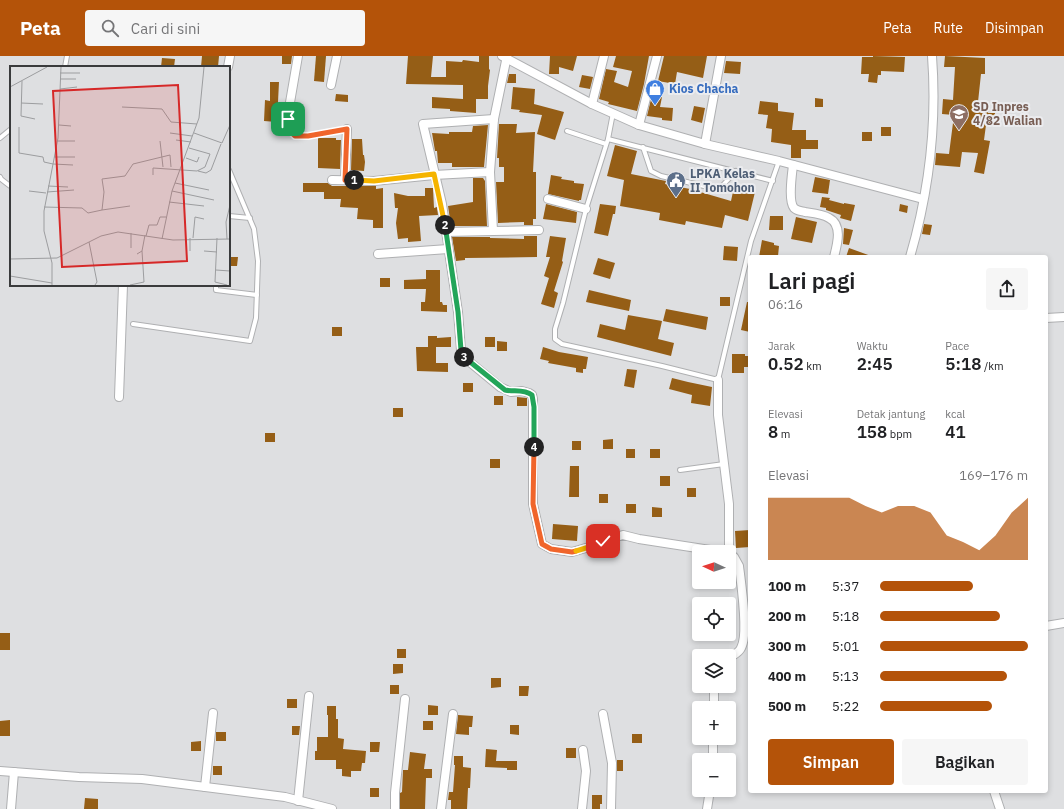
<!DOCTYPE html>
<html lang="id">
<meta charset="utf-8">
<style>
body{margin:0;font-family:"IBM Plex Sans",sans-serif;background:#f6f6f6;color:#202124;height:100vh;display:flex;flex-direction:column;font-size:15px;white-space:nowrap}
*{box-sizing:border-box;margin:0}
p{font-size:13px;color:#757577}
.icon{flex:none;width:22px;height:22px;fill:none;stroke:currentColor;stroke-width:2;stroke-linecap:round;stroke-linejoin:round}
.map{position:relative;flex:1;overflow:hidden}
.details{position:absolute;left:748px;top:199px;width:300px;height:538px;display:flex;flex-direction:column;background:#fff;border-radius:4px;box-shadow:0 2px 6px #0003}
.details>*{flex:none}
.needle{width:26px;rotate:273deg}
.fabs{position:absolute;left:692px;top:489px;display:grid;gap:8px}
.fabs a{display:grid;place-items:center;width:44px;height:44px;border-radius:4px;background:#fff;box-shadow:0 2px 6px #0003;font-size:20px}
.pin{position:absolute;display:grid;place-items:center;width:34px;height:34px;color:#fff;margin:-17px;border-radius:8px;box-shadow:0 2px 6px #0006}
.km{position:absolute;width:20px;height:20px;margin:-10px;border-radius:50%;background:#222;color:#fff;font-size:11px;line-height:20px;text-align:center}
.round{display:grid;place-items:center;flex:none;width:42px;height:42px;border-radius:4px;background:#f6f6f6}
.summary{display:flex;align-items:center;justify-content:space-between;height:68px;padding:0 20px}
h1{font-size:22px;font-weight:600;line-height:30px}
.stats{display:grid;grid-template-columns:repeat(3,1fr);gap:6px;height:68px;padding:4px 20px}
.stats div{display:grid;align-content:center}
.stats b{font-size:17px;font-weight:600}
.stats small{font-size:11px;font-weight:400}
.stats p{font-size:11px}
.chart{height:112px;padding:8px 20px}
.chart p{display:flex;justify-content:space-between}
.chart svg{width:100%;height:72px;margin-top:4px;fill:#b45309;opacity:.7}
.button{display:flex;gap:8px;margin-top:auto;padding:8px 20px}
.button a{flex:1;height:46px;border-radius:4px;background:#b45309;color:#fff;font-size:16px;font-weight:600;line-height:46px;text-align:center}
.button a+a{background:#f6f6f6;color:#202124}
ul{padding:0 20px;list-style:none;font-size:13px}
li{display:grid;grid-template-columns:64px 48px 1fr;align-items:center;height:30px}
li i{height:10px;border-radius:5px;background:#b45309}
header{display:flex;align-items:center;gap:24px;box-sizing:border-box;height:56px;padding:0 20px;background:#b45309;color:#fff}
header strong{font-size:19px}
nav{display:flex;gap:22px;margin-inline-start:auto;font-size:14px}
.search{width:280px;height:36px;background:#f6f6f6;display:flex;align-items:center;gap:10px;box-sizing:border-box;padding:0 14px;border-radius:4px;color:#757577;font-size:15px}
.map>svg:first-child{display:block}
.building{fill:#955e16}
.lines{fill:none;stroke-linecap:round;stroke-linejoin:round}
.lane-casing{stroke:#afb0b2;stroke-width:6}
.street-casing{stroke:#afb0b2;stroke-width:10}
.path{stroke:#a9aaab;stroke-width:1.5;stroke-dasharray:3 3;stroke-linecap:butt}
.lane{stroke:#fff;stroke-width:4}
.street{stroke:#fff;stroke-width:8}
.split-1-casing{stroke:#fff;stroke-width:8}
.split-2-casing{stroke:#fff;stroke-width:8}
.split-3-casing{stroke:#fff;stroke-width:8}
.split-4-casing{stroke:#fff;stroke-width:8}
.split-5-casing{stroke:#fff;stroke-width:8}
.split-6-casing{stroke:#fff;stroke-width:8}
.split-1{stroke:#f0652b;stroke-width:5}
.split-2{stroke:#f5b400;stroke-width:5}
.split-3{stroke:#22a559;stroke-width:5}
.split-4{stroke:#22a559;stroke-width:5}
.split-5{stroke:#f0652b;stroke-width:5}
.split-6{stroke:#f5b400;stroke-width:5}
.labels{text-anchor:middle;stroke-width:4;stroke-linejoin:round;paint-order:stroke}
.shop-label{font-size:12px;font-weight:bold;fill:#366cbe;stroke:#ebecef;text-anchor:start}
.education-label{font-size:12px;font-weight:bold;fill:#785e54;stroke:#ebecef;text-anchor:start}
.service-label{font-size:12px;font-weight:bold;fill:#4e5e75;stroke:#ebecef;text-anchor:start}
.inset-road{fill:none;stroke:#9c9d9f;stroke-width:1}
.view{fill:#d62828;fill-opacity:0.15;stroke:#d62828;stroke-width:2}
.inset-edge{fill:none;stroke:#3a3b3c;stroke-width:2}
</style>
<header>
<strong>Peta</strong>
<div class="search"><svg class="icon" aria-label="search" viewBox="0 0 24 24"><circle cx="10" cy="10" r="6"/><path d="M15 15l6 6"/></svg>Cari di sini</div>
<nav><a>Peta</a><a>Rute</a><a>Disimpan</a></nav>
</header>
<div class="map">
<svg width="1064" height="753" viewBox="0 0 1064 753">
<rect width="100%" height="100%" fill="#dedfe1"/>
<!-- building -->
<g class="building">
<path d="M202,0H219L218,11H201Z"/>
<path d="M282,0H292L291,8H282Z"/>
<path d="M316,0H326L324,26L314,25Z"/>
<path d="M408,0H433L431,21H446V5L462,6L463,4L479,6V0H489V13L490,14L488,30V43H476V57L450,55V53L432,52V41L463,43V29L406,28Z"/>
<path d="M550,0H577L573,15L559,11V18H549Z"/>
<path d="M616,0H649L644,28L637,55L608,48L609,46L599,43L606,13L617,15L614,26L628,31L632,15L613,11Z"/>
<path d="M664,0H707L703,22L677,16L675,28L658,25Z"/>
<path d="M873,0L905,1L904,16L881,15V19H878L877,27L868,26L869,18H861L862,1H873Z"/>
<path d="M945,0L985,2V18H981L978,46L989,47L988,57H995L994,70L986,69L984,84L990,85L984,118L974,116L978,97L962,96L960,111L935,109L936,97L949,98L954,59L942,58L943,43L953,44L955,11H944Z"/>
<path d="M162,2L175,3L174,11H161Z"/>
<path d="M726,5L741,6L740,18L724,17Z"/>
<path d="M509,18H516V27H507Z"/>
<path d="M582,19L593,21L590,33L579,31Z"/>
<path d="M270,26H279L277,66L264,65L265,44L270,45Z"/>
<path d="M513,31L535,33L534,48L564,56L555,84L537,78L542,59L519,56L520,54L511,53Z"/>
<path d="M336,38L348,39V46L335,45Z"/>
<path d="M652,39L662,41L660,51L673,52L672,65L662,64V62L647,60Z"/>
<path d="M815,42L823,43V51H815Z"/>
<path d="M760,45L778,47V55L794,57L792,74H806V84H818V93H801V102H791V89L771,86L772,73L766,72L768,59L758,58Z"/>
<path d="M694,50L705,52L702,67L691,64Z"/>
<path d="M499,68H517L516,77L535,76L533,116H536V163H533V169H524V166L498,167L496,126H504V111H499V102H497Z"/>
<path d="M488,69L484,111H452V107H438L437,95H435L432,77L449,78V76H472L473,70Z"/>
<rect x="881" y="71" width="10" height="9"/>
<rect x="862" y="76" width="10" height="9"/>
<path d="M318,82H336V84H341L340,113L318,112Z"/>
<path d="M352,83H362L363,99H364L365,106L364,115L351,114Z"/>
<path d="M615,89L637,95L631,118L666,125L665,128L690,133L731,145L734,131L755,136L748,165L725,159L722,172L686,165L685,169L659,164L660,157L620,150L624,124L607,120Z"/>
<path d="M551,119L562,121L561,123L574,125V127L584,128L581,144H579V145L548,138Z"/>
<path d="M815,121L830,124L828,138L812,136Z"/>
<path d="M473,122H483L485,125L487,170H451L448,150L473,146Z"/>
<path d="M303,127H328L332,130H376V133L383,132V172H373V164L357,163L358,152L340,151L341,143H324V136H303Z"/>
<path d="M425,132H433L434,152L437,151L438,159L419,160L421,185L408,186V182L398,183L396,167L398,152H395L394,137L408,140H425Z"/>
<path d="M822,141L830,142L829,144L844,148V147L855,149L851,165L840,162L841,159L826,154V152L820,151Z"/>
<path d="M546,148L577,156L576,167L543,163Z"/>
<path d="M600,148L616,150L615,158H613L608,180L594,177Z"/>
<path d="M900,148L908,150L907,157L899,155Z"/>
<path d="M770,160H783V174H769Z"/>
<path d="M796,161L817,166L812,187L791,183Z"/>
<path d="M924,168L932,169L930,179L922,178Z"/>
<path d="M844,172L853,174L849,189L843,188Z"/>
<path d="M524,180H537V201L465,202V204L456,205L452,181H490V182L524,183Z"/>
<path d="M550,180L566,182L562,205L563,206L554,235L558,237L554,252L541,248L549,222L544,220L550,201H546Z"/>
<path d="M762,184L774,187V189L779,190L778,200L772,199L771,201H759Z"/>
<path d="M724,190L738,191L737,205L723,204Z"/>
<path d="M849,192L871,200V201H846Z"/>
<path d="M229,201H238L237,210H229Z"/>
<path d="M598,202L615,207L610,223L593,218Z"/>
<path d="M426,214H440V246H442L443,249H447V256L421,255V246H425L426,233H404V224L426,223Z"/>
<rect x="380" y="222" width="10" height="9"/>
<path d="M589,234L631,244L629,255L586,246Z"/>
<rect x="720" y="241" width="10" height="9"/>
<path d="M747,246H750V276L741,274Z"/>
<path d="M666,253L708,261L706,274L663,265Z"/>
<path d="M628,259L662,265L658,283L674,287L671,300L597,281L600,268L625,274Z"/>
<rect x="332" y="271" width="10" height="9"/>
<path d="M428,280H437V282L451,281V291H436V307H448V316L417,315L416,291H428Z"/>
<rect x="485" y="281" width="10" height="10"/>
<path d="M497,285L507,286V295H497Z"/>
<path d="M543,291L559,296L588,301L586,313H583V317L576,316V312L548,307L549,305L540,303Z"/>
<path d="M732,298H745V300H749V311H744V317H732Z"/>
<path d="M627,313L637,314L634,332L624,330Z"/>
<path d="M672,322L688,326L712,331L710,350L691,347L692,339L669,333Z"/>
<rect x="463" y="327" width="10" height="9"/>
<rect x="494" y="340" width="9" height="9"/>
<path d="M517,341L527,342V350H517Z"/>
<rect x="393" y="352" width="10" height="9"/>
<rect x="265" y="377" width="10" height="9"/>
<path d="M613,383V393H603V384Z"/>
<rect x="572" y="385" width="9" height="9"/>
<rect x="626" y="393" width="9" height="9"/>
<rect x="650" y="393" width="10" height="9"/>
<rect x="490" y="403" width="10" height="9"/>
<path d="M570,410H579V441H569Z"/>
<rect x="660" y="420" width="10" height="10"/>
<rect x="687" y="432" width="9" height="9"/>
<rect x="599" y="438" width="9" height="9"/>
<rect x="626" y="448" width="10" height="9"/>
<path d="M652,451L662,452V461H652Z"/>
<path d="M553,468L578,470L577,485L552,483Z"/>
<path d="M750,474V491L736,492L735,475Z"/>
<rect x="0" y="577" width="10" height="17"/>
<rect x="397" y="593" width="9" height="9"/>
<path d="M393,608H403V617L393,618Z"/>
<path d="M491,622H501V631L491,632Z"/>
<rect x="390" y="629" width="9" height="9"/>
<path d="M519,630H529L528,640H519Z"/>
<rect x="287" y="643" width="10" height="9"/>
<path d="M428,649L438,650V659H428Z"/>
<path d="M327,650H336V663H338V682L344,683L343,693L366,695L365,707H362L361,715H351V721L342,720V713H336V704H315V695H317V681H328V659H327Z"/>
<path d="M458,659L473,660L472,671H469V679L456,678Z"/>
<path d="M10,664V680H0V665Z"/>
<rect x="423" y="665" width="10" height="9"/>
<path d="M510,669H519V679L510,678Z"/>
<path d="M292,670H300L299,679H292Z"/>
<rect x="216" y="676" width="10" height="9"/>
<rect x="632" y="678" width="10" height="9"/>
<path d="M201,685V695H191V686Z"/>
<path d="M370,686H380L379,696H370Z"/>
<rect x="566" y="692" width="10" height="10"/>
<path d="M486,693L497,694L496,705H517V714H507V712L485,711Z"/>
<path d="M410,696L426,698L424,713H432V722H426L425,753H400V737L402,736L403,714H408Z"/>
<path d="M454,700H463V711L471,712L470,732H468L467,753H451V744H448L449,736H453L455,709H454Z"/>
<rect x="617" y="704" width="6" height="11"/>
<rect x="213" y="710" width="9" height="9"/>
<rect x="370" y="732" width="9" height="9"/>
<path d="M592,739H602V748H600V753H592Z"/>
<path d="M85,742L98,743V753H84Z"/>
</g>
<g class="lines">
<defs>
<g id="lane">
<path d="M65,11L67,0"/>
<path d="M613,57L608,83L586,153L563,247L555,273V283L562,288L662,310L718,324L751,185L779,105"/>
<path d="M567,75L606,88"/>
<path d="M0,82L11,73"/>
<path d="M608,83L773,125"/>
<path d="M643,91L651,115L661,120L717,133L723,129L736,115"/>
<path d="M0,121L1,123L10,130"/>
<path d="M229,160L250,162"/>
<path d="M216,229V234L257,239"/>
<path d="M133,268L250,285L256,262L258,205L254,173L229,114"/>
<path d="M680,414L724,408"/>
</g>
<g id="street">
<path d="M502,0L592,48L639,69L705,88L779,105L923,143"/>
<path d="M507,0L494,63L490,116L493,175L539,174"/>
<path d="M228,11L230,0"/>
<path d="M331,29L337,0"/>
<path d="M592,48L604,0"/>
<path d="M288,58L298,0"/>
<path d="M494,63L423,68L442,148L458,256L461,294L466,303L500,331L511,336L522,335L529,337L532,339L533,343V448L542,488L551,493L572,496L589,491L603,485L623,479L639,483L723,496"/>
<path d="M639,69L657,0"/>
<path d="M705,88L721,0"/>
<path d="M793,109C792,118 788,145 794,152C797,155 801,155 805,156C812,157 823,158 829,162C843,169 837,189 834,201"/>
<path d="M332,124L374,125L434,119L490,116"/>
<path d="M345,124L347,73"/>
<path d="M548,143L586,153"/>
<path d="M446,176L493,175"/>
<path d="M378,198L448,193"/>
<path d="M910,201C929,136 937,67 932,0"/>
<path d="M1046,262L1064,261"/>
<path d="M718,324V359L729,448V497"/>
<path d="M119,341L123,229"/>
<path d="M1046,570L1064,567"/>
<path d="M729,602C733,599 739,597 741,592C749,578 741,527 739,510L734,501L729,497"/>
<path d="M714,652V630"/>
<path d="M603,658L612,707L611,753"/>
<path d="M713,704V682"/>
<path d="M0,715L79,721L142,723L285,741L332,753"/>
<path d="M205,731L213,657"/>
<path d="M994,735L1000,753"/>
<path d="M298,745L309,640"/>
<path d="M11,753L14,716"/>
<path d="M395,753V737L405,643"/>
<path d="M441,753L453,658"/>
<path d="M582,753L586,715L583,694"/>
<path d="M707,753L710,734"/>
</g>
</defs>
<!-- lane casing -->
<use href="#lane" class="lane-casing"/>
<!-- street casing -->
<use href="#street" class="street-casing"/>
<!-- path -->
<path class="path" d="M288,66L289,74L295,80H308L338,75"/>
<!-- lane -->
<use href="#lane" class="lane"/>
<!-- street -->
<use href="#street" class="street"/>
</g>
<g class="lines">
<defs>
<path id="split-1" d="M288,63L289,74L295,80H308L347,73L345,124H354"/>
<path id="split-2" d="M354,124L374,125L434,118L445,169"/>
<path id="split-3" d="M445,169L458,256L461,294L464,301"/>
<path id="split-4" d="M464,301L505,334C514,336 524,333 532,339L534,351V391"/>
<path id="split-5" d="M534,391L533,448L542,488L551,493L572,496L576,495"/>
<path id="split-6" d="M576,495L589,491L603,485"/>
</defs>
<!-- split-1 casing -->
<use href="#split-1" class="split-1-casing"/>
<!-- split-2 casing -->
<use href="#split-2" class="split-2-casing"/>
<!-- split-3 casing -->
<use href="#split-3" class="split-3-casing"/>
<!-- split-4 casing -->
<use href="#split-4" class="split-4-casing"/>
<!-- split-5 casing -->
<use href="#split-5" class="split-5-casing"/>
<!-- split-6 casing -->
<use href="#split-6" class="split-6-casing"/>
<!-- split-1 -->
<use href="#split-1" class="split-1"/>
<!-- split-2 -->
<use href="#split-2" class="split-2"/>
<!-- split-3 -->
<use href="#split-3" class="split-3"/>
<!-- split-4 -->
<use href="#split-4" class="split-4"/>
<!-- split-5 -->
<use href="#split-5" class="split-5"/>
<!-- split-6 -->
<use href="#split-6" class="split-6"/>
</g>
<!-- icons -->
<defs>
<symbol id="shop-pin" viewBox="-11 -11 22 30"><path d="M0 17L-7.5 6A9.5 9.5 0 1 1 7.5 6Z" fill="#3f7fe0" stroke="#ebecef"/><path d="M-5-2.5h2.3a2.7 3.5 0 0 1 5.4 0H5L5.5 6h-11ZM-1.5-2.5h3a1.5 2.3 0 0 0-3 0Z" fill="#fff"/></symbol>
<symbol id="school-pin" viewBox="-11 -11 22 30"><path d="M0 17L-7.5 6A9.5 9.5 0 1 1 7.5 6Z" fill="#8d6e63" stroke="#ebecef"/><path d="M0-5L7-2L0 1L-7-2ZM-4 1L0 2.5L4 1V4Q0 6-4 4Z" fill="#fff"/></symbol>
<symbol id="civic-pin" viewBox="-11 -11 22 30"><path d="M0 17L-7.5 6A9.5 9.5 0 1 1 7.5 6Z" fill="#5c6f8a" stroke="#ebecef"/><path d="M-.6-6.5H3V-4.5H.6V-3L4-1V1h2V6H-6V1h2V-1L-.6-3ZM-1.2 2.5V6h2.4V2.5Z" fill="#fff"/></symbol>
</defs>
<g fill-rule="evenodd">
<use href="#shop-pin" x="644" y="22" width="22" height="30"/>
<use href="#school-pin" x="948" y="47" width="22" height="30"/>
<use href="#civic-pin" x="665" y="114" width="22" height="30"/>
</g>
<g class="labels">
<!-- shop labels -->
<g class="shop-label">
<text x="669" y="37">Kios Chacha</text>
</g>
<!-- education labels -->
<g class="education-label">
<text x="973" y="55">SD Inpres<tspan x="973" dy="14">4/82 Walian</tspan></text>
</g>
<!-- service labels -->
<g class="service-label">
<text x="690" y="122">LPKA Kelas<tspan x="690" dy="14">II Tomohon</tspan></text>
</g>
</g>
<!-- overview -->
<g transform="translate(10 10)">
<rect width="220" height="220" fill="#dedfe1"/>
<path class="inset-road" d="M50,7H70M50,13H66M12,15L11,50L25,53M0,21L37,1M50,23L67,21M11,37L33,38M112,41L152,43L161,56L187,58M49,59L61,60M9,61V87L33,91L34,96L43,98M160,67L182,70M184,67L212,77L220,59M166,74L181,76M47,75H65M150,75L153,101M44,91H65M176,92L187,96L189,91M43,98L63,99M188,105L196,107L201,104L211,78M143,109V102L187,105L195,101L200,88L179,82M165,117L199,124M38,120L58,121M19,125L36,127M162,125L204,134M37,126L64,124M159,136L194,140M120,140L92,144L94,126L92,113L115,110L123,98L160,89L161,101M34,141L72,142L78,147L92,144M136,170L139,159H147L150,151H156M183,172L185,151L194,153M207,172L205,216L217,219M152,173L162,125L189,52L194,1M217,173L216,156L220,139M79,176L87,216L85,219M121,182V167M180,185V172M194,185L207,186M127,188L132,185L135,169M0,193L47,192L91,170L108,166L163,174L220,173M206,204L220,205M0,210L42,217M42,219V197L34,165V145L48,72L51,1M120,219L134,216L132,185"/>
<path class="view" d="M168,19L177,195L52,201L43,25Z"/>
<rect width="220" height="220" class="inset-edge"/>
</g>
</svg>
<div class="fabs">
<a><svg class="needle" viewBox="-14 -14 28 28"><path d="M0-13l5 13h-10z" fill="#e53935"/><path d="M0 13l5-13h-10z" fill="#757577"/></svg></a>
<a><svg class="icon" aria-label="locate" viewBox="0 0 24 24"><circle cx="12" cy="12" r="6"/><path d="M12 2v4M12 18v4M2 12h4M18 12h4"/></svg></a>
<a><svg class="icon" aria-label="layers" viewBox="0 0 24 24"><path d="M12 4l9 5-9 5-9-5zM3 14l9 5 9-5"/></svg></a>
<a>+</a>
<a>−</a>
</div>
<div class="pin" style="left:288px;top:63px;background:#1e9e55"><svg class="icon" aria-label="arrive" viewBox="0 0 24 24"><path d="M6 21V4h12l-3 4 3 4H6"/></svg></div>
<div class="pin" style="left:603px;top:485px;background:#d93025"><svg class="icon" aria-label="check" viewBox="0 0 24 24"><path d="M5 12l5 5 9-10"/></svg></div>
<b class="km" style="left:354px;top:124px">1</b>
<b class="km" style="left:445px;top:169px">2</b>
<b class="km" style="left:464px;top:301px">3</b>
<b class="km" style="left:534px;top:391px">4</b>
<section class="details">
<div class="summary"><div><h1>Lari pagi</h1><p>06:16</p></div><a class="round"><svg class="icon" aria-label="share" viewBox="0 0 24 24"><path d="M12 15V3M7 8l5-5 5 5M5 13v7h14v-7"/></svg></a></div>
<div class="stats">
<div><p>Jarak</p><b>0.52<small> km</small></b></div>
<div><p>Waktu</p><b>2:45</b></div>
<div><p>Pace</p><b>5:18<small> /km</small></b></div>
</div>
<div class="stats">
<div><p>Elevasi</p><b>8<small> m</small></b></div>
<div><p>Detak jantung</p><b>158<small> bpm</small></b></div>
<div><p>kcal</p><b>41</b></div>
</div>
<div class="chart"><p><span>Elevasi</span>169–176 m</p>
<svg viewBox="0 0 160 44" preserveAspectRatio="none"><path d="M0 44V6L10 6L20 6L30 6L40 6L50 6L60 11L70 15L80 11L90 11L100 15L110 29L120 33L130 38L140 29L150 15L160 6V44z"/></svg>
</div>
<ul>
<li><b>100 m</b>5:37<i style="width:63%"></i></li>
<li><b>200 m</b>5:18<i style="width:81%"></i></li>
<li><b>300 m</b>5:01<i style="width:100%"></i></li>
<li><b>400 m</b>5:13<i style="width:86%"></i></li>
<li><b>500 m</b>5:22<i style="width:76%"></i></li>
</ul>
<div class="button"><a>Simpan</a><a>Bagikan</a></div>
</section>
</div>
